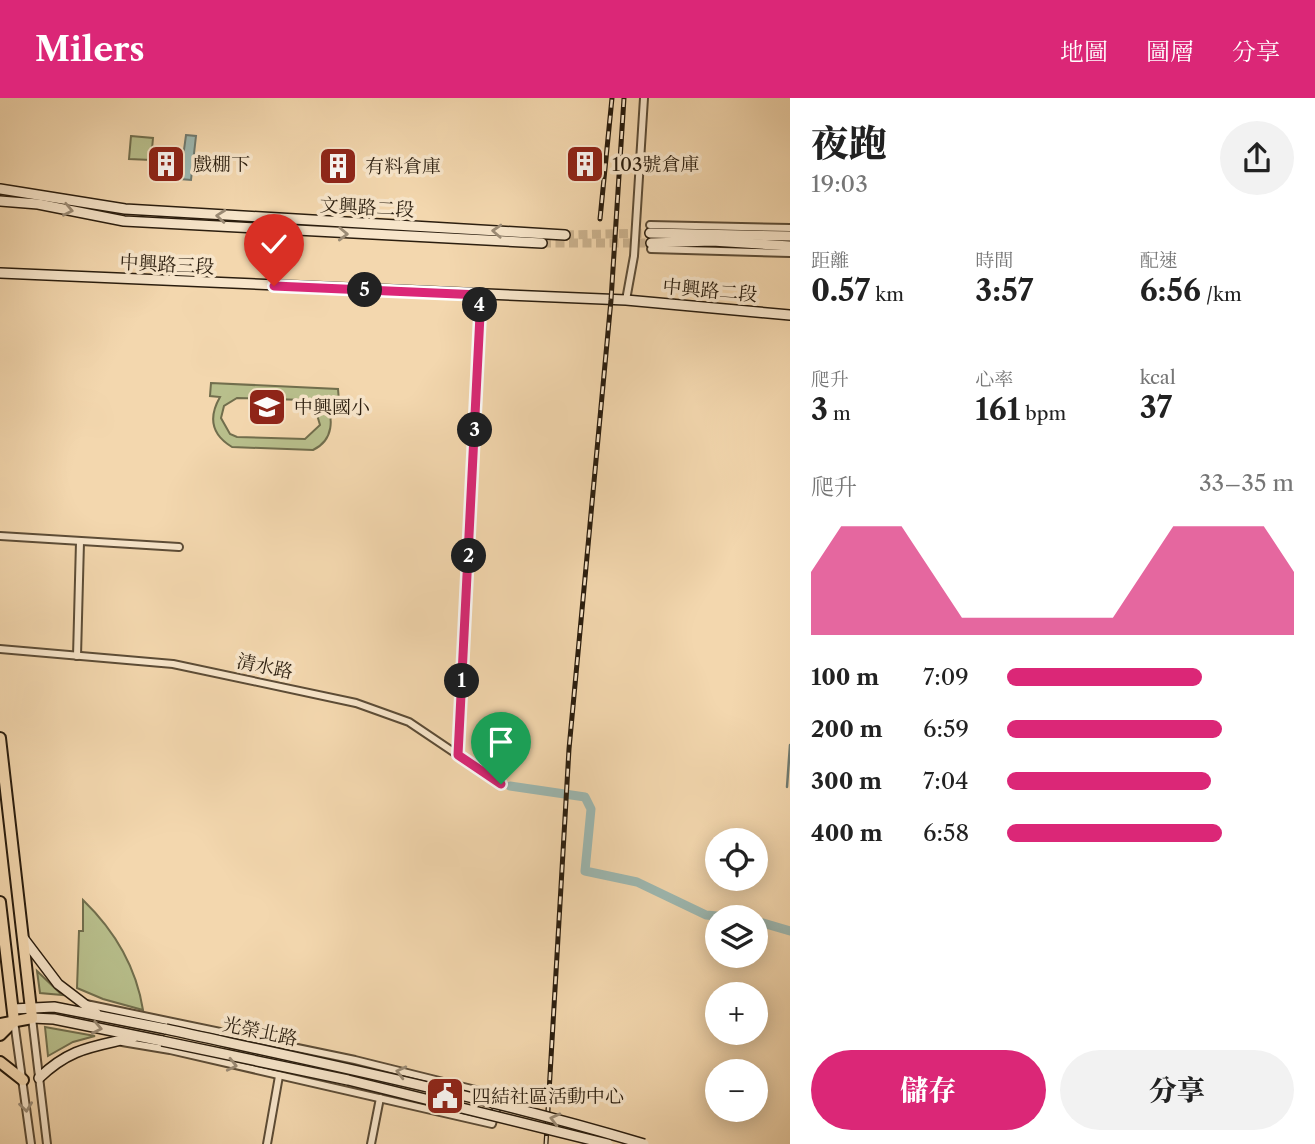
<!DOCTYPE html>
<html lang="zh-TW">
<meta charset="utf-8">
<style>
body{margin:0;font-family:"Libre Caslon Text","Noto Serif TC",serif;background:#f2f2f2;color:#222;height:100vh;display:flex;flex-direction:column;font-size:26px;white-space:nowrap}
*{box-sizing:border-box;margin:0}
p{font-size:23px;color:#767676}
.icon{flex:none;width:38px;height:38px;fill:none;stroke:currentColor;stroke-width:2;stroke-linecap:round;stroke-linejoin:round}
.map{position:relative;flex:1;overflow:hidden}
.sheet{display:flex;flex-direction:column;background:#fff;width:525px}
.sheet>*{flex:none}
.fabs{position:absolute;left:705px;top:730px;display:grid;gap:14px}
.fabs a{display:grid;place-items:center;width:63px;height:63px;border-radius:50%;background:#fff;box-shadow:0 4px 18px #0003;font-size:35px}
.pin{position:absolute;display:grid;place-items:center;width:60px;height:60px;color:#fff;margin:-72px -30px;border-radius:50% 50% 50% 0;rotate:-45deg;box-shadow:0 0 7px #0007}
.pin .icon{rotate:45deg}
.km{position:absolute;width:35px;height:35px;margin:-18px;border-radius:50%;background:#222;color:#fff;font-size:19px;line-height:35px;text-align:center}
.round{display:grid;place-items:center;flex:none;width:74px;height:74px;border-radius:37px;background:#f2f2f2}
.summary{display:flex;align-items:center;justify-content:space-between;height:119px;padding:0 21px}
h1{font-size:38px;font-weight:800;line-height:52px}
.figures{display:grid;grid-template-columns:repeat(3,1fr);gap:10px;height:119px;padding:7px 21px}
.figures div{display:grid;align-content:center}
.figures b{font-size:30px;font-weight:800}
.figures small{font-size:19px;font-weight:400}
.figures p{font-size:19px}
.chart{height:196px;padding:14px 21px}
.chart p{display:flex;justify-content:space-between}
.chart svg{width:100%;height:126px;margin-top:7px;fill:#db2777;opacity:.7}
.button{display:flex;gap:14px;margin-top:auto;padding:14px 21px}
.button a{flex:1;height:80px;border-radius:42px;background:#db2777;color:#fff;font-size:28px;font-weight:800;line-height:80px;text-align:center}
.button a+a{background:#f2f2f2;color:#222}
ul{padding:0 21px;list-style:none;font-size:23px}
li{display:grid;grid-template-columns:112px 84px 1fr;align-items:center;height:52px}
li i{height:18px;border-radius:9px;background:#db2777}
header{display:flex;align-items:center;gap:42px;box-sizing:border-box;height:98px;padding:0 35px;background:#db2777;color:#fff}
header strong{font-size:33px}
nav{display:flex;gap:38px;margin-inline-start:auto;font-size:24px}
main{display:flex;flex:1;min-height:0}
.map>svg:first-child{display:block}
.green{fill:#b8bf8c;stroke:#716e4d;stroke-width:2;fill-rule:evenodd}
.water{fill:#9db8b1;stroke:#6f7a70;stroke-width:2}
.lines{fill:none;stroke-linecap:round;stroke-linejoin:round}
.stream{stroke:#6f7a70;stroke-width:2.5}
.canal{stroke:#9db8b1;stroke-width:9}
.secondary-tunnel{stroke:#cbb28e;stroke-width:9;stroke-dasharray:9 4.5;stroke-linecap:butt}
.street-casing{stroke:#5c4c36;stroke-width:10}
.secondary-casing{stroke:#2a1d0e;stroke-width:12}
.primary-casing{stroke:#2a1d0e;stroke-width:14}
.street{stroke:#f7e5ca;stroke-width:6}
.secondary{stroke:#f7e5ca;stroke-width:9}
.primary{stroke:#f3d7ae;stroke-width:10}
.rail-casing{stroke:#2a1d0e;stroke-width:5}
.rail{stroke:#f7e5ca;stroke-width:2.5;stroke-dasharray:8;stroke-linecap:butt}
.secondary-bridge-casing{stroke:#2a1d0e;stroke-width:12;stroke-linecap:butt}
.secondary-bridge{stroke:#f7e5ca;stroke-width:9}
.oneway{stroke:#9b8b75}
.route-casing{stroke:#fff;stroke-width:14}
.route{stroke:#db2777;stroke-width:9}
.labels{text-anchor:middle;stroke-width:7;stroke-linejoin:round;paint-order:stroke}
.poi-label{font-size:19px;fill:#2a1d0e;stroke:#f7e5ca;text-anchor:start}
.street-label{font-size:19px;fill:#2a1d0e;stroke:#f7e5ca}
</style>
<header>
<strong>Milers</strong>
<nav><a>地圖</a><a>圖層</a><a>分享</a></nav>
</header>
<main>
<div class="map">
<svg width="790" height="1046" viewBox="0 0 790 1046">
<rect width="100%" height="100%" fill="#f3d7ae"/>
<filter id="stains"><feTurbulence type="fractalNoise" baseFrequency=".00286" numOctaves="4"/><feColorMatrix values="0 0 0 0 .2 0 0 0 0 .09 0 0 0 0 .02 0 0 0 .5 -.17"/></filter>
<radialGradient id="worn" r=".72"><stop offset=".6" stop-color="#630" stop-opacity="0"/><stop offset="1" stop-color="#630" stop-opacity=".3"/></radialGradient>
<!-- green -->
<g class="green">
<path d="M131,38L153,40L151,62L129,61Z"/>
<path d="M211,285L338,291L339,303L325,302C334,320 334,342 313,352L232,349C212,337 208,320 220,299L210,298ZM237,300L305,302L315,310L320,327L305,341L237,339L230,336L221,320L224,308Z"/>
<path d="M83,802C114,832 136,868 143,912L103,901L77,890L79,833H83Z"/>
<path d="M37,873L62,897L40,895Z"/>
<path d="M45,929L95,938L73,944L48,958Z"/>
</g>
<!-- water -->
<path class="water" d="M186,37L196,38L191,82L180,81Z"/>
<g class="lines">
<!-- stream -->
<path class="stream" d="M787,689L790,647"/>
<!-- canal -->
<g class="canal">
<path d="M510,688L585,699L591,711L585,773L637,784L706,817L729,819"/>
<path d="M756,823L790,833"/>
</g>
<!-- secondary-tunnel -->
<g class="secondary-tunnel">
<path d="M565,137L650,135"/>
<path d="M542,145H651"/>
</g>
<defs>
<g id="street">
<path d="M650,127L790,130"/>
<path d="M651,151L790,155"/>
<path d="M626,202L634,158L644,0"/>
<path d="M0,438L179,449"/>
<path d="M0,551L173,566L356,605L409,624L501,686"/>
<path d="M77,558L80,444"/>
<path d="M458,657L481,197"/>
<path d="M86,906L355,962L500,998L492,1026L170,952L122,944"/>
<path d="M32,920L47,1046"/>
<path d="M14,923L31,1046"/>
<path d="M267,1046L279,978"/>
<path d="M371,1046L380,1000"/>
</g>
<g id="secondary">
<path d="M0,91L125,111L565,137"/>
<path d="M0,103L38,106L124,123L542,145"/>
<path d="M650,135L790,138"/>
<path d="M651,145L712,143L790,148"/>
<path d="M0,175L626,202L790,217"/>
<path d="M24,841L58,886L96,915"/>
<path d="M13,911L54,909L166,931"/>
<path d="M32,920L54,921L162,943"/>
<path d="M39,980C71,949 94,949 134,939"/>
</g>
<g id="primary">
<path d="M0,640L32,920L0,926"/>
<path d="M0,804L14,923"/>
<path d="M0,937L14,923"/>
<path d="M0,964L23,982"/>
</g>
</defs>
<!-- street casing -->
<use href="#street" class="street-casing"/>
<!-- secondary casing -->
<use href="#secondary" class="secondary-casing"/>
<!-- primary casing -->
<use href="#primary" class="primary-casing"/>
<!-- street -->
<use href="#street" class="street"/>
<!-- secondary -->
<use href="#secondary" class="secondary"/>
<!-- primary -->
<use href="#primary" class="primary"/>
<defs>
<g id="rail">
<path d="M600,121L612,0"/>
<path d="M546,1046L569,651L611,202L624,0"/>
</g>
</defs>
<!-- rail casing -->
<use href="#rail" class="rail-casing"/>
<!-- rail -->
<use href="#rail" class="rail"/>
<defs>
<g id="secondary-bridge">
<path d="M166,931C326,966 487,999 644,1046"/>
<path d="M162,943L348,982L608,1046"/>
</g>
</defs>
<!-- secondary-bridge casing -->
<use href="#secondary-bridge" class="secondary-bridge-casing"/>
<!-- secondary-bridge -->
<use href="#secondary-bridge" class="secondary-bridge"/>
</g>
<!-- one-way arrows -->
<defs><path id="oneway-chevron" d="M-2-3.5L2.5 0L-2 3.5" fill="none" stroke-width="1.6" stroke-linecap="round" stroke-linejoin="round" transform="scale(1.75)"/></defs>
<g class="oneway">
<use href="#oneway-chevron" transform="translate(68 112) rotate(11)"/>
<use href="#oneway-chevron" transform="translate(221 118) rotate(-175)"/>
<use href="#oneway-chevron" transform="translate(497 133) rotate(-177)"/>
<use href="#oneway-chevron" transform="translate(343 136) rotate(2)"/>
<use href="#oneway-chevron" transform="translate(97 930) rotate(11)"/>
<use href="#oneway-chevron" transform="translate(232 967) rotate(13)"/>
<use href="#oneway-chevron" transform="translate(401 974) rotate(-166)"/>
<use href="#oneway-chevron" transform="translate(26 1009) rotate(83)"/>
<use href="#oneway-chevron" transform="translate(555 1021) rotate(-166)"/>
</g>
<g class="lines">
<defs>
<path id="route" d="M274,188L481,197L458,657L501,686"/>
</defs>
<!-- route casing -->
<use href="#route" class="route-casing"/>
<!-- route -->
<use href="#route" class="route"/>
</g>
<!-- icons -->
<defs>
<symbol id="building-square" viewBox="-11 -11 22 22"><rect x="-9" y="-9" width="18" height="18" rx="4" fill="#8f2418" stroke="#f7e5ca"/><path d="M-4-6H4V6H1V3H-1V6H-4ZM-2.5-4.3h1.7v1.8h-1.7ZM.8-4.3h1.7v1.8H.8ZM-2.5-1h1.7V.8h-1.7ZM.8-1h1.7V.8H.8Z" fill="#fff"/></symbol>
<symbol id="school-square" viewBox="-11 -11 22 22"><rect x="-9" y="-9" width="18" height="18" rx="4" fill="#8f2418" stroke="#f7e5ca"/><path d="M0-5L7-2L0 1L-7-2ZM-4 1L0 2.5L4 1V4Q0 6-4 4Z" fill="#fff"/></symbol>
<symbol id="civic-square" viewBox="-11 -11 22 22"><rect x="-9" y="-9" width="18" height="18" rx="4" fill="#8f2418" stroke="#f7e5ca"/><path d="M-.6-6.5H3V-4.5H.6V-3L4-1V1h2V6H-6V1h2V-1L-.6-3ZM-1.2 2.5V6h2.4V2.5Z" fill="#fff"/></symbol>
</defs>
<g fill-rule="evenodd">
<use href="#building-square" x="144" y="44" width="44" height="44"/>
<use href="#building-square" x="563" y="44" width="44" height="44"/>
<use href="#building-square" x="316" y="46" width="44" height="44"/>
<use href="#school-square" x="245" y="287" width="44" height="44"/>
<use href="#civic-square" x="423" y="976" width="44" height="44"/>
</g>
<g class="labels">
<!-- poi labels -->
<g class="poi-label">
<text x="193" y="73">戲棚下</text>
<text x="612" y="73">103號倉庫</text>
<text x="365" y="75">有料倉庫</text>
<text x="294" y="316">中興國小</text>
<text x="472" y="1005">四結社區活動中心</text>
</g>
<!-- street labels -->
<g class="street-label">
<text transform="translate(367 109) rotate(3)" y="7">文興路二段</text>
<text transform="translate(167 166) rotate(3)" y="7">中興路三段</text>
<text transform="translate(710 192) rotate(5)" y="7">中興路二段</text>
<text transform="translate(265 568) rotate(12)" y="7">清水路</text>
<text transform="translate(260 933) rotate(12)" y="7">光榮北路</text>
</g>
</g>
<rect width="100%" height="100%" filter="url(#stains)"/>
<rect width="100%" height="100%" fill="url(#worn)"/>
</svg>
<div class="fabs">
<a><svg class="icon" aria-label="locate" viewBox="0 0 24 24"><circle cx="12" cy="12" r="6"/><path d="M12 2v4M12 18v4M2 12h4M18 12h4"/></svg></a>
<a><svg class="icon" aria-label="layers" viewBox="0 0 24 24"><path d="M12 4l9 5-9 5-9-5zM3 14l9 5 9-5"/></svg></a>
<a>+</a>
<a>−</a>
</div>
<div class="pin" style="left:501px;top:686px;background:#1e9e55"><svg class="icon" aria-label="arrive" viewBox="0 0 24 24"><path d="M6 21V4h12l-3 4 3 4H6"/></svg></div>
<div class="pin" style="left:274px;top:188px;background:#d93025"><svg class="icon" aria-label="check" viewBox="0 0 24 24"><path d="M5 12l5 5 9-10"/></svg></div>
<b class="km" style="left:462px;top:583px">1</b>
<b class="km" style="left:469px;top:458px">2</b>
<b class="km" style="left:475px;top:332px">3</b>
<b class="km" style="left:480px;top:207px">4</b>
<b class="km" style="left:365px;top:192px">5</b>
</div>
<section class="sheet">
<div class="summary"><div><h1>夜跑</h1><p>19:03</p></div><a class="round"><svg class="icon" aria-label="share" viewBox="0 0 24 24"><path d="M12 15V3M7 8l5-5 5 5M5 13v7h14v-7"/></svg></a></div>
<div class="figures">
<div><p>距離</p><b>0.57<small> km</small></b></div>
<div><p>時間</p><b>3:57</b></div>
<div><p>配速</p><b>6:56<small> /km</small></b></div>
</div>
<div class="figures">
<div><p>爬升</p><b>3<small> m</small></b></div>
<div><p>心率</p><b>161<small> bpm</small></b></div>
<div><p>kcal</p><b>37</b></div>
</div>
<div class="chart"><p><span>爬升</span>33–35 m</p>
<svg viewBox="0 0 160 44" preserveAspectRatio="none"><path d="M0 44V22L10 6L20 6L30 6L40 22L50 38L60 38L70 38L80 38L90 38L100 38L110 22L120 6L130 6L140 6L150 6L160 22V44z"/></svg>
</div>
<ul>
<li><b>100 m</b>7:09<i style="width:68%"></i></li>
<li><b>200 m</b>6:59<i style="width:75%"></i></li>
<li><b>300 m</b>7:04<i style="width:71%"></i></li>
<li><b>400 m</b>6:58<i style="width:75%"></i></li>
</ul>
<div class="button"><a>儲存</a><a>分享</a></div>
</section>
</main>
